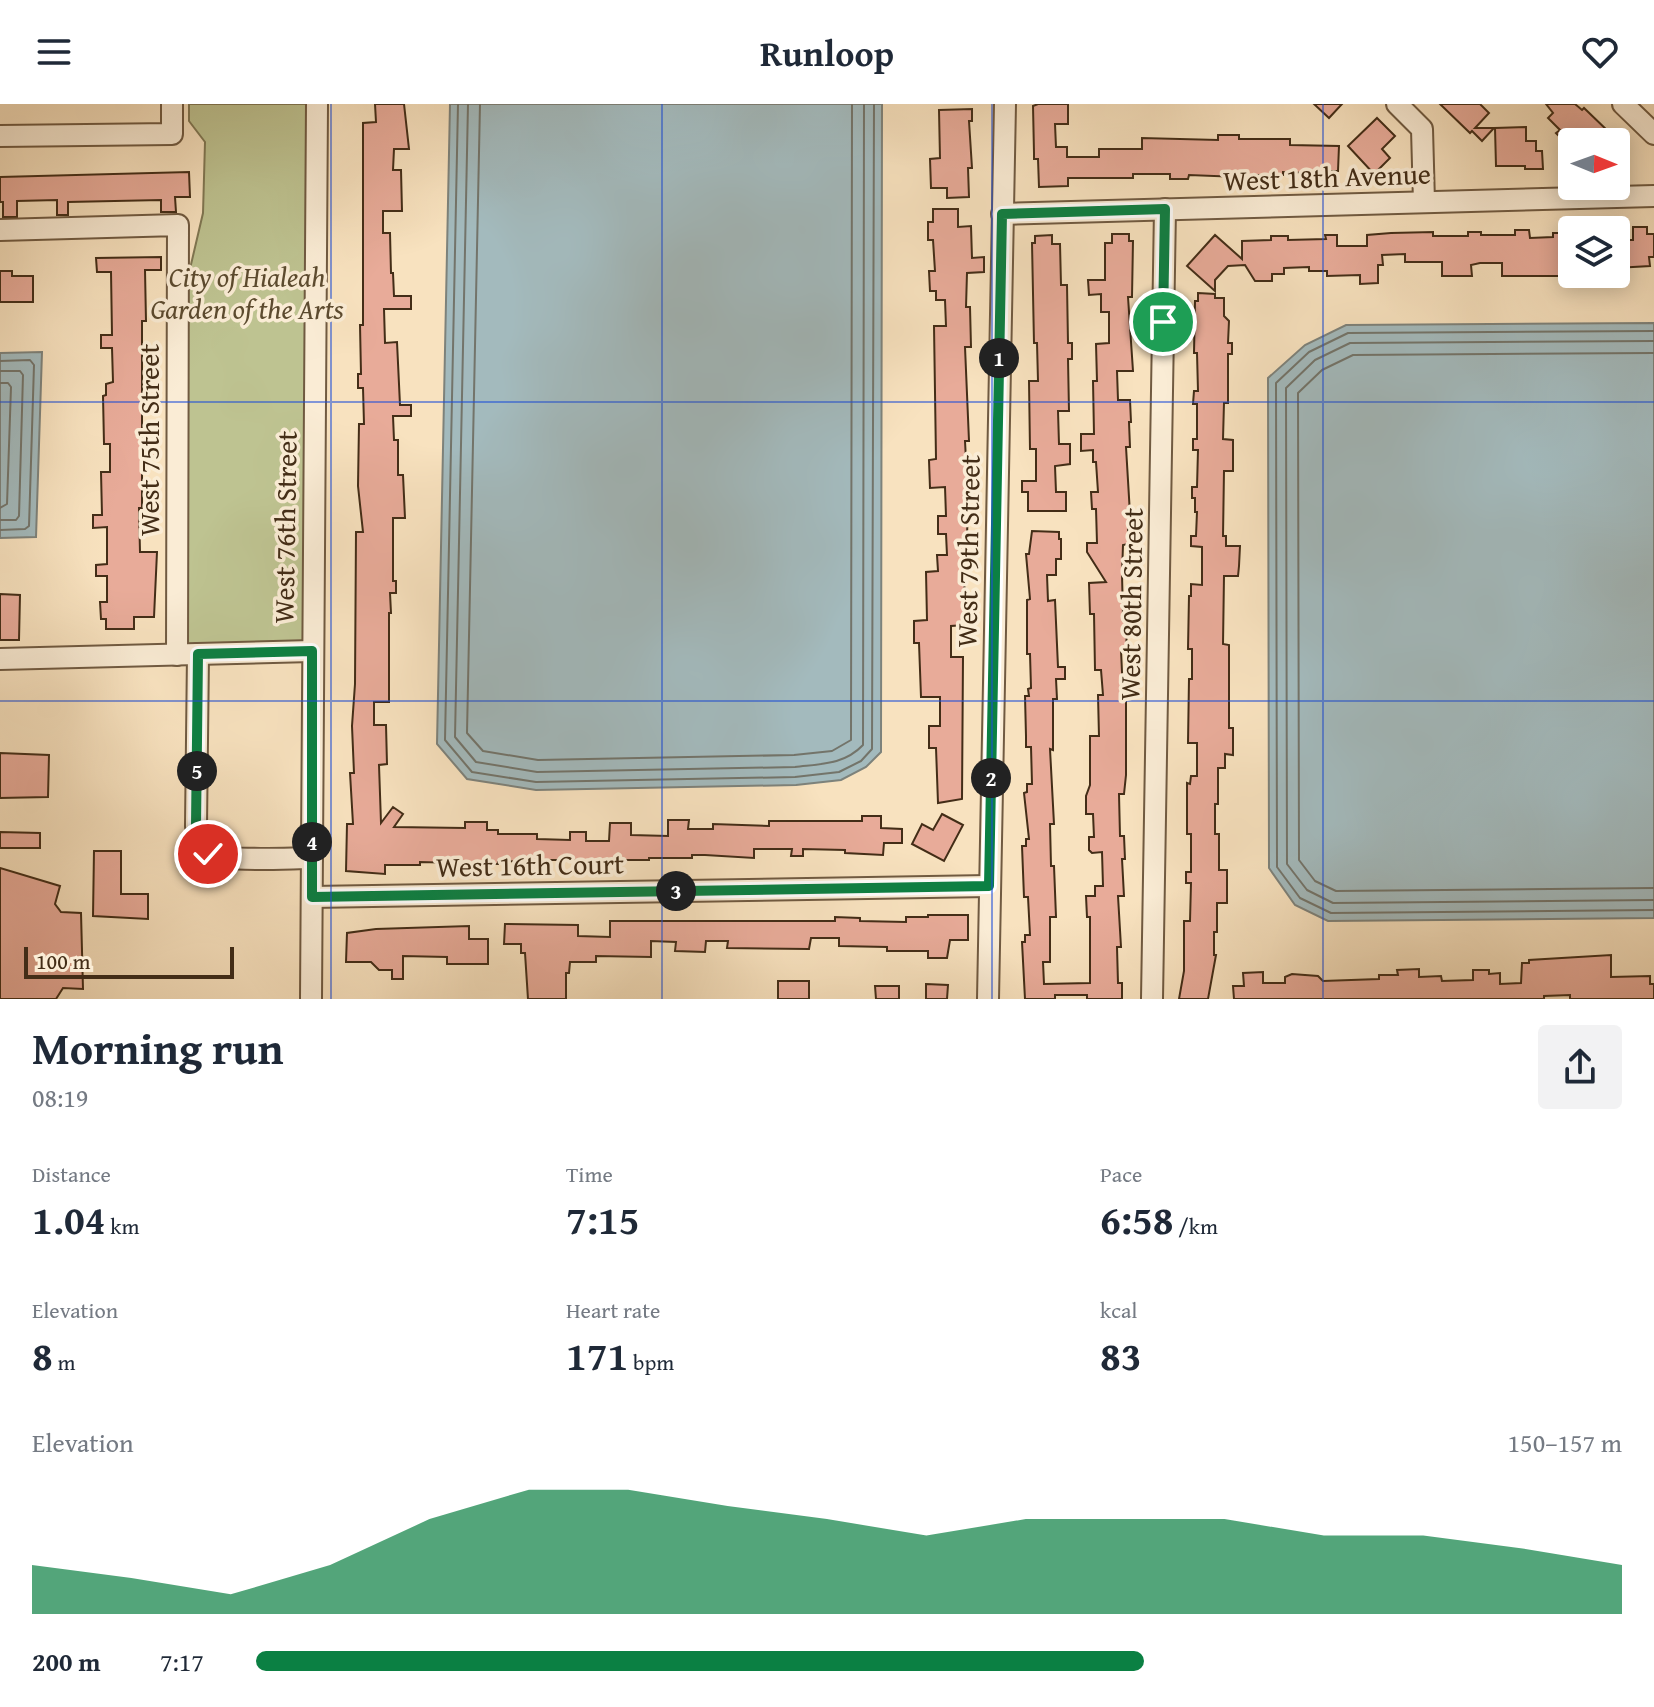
<!DOCTYPE html>
<meta charset="utf-8">
<style>
body{margin:0;font-family:"Gentium Book Plus",serif;background:#f2f2f3;color:#1f2937;height:100vh;display:flex;flex-direction:column;font-size:30px;white-space:nowrap}
*{box-sizing:border-box;margin:0}
p{font-size:26px;color:#747a83}
.icon{flex:none;width:44px;height:44px;fill:none;stroke:currentColor;stroke-width:2;stroke-linecap:round;stroke-linejoin:round}
.map{position:relative;height:895px;overflow:hidden}
.panel{display:flex;flex-direction:column;background:#fff;flex:1}
.panel>*{flex:none}
.needle{width:52px;rotate:91deg}
.buttons{position:absolute;left:1558px;top:24px;display:grid;gap:16px}
.buttons a{display:grid;place-items:center;width:72px;height:72px;border-radius:8px;background:#fff;box-shadow:0 4px 20px #0003;font-size:40px}
.scale{position:absolute;left:24px;bottom:20px;width:210px;box-sizing:border-box;padding-left:8px;border:4px solid #432d17;border-top:0;font-size:22px;line-height:28px;white-space:nowrap;color:#432d17;-webkit-text-stroke:6px #faecd5;paint-order:stroke}
.pin{position:absolute;display:grid;place-items:center;width:68px;height:68px;color:#fff;margin:-34px;border:4px solid #fff;border-radius:50%;box-shadow:0 2px 8px #0007}
.km{position:absolute;width:40px;height:40px;margin:-20px;border-radius:50%;background:#222;color:#fff;font-size:22px;line-height:40px;text-align:center}
.round{display:grid;place-items:center;flex:none;width:84px;height:84px;border-radius:8px;background:#f2f2f3}
.summary{display:flex;align-items:center;justify-content:space-between;height:136px;padding:0 32px}
h1{font-size:44px;font-weight:700;line-height:60px}
.stats{display:grid;grid-template-columns:repeat(3,1fr);gap:12px;height:136px;padding:8px 32px}
.stats div{display:grid;align-content:center}
.stats b{font-size:40px;font-weight:700}
.stats small{font-size:22px;font-weight:400}
.stats p{font-size:22px}
.chart{height:224px;padding:16px 32px}
.chart p{display:flex;justify-content:space-between}
.chart svg{width:100%;height:144px;margin-top:8px;fill:#0b8043;opacity:.7}
ul{padding:0 32px;list-style:none;font-size:26px}
li{display:grid;grid-template-columns:128px 96px 1fr;align-items:center;height:60px}
li i{height:20px;border-radius:10px;background:#0b8043}
header{display:flex;justify-content:space-between;align-items:center;height:104px;padding:0 32px;background:#fff;font-size:36px;font-weight:700}
.map>svg:first-child{display:block}
.green{fill:#bec391;stroke:#807854;stroke-width:2}
.water{fill:#a3babd;stroke:#7d827b;stroke-width:2}
.lines{fill:none;stroke-linecap:round;stroke-linejoin:round}
.shore{stroke:#73746a;stroke-width:2}
.building{fill:#e8ab99;stroke:#432d17;stroke-width:2}
.minor-casing{stroke:#705a41;stroke-width:24}
.minor{stroke:#faecd5;stroke-width:20}
.route-casing{stroke:#fff;stroke-width:16}
.route{stroke:#0b8043;stroke-width:10}
.grid{fill:none;stroke:#1d4ed8;stroke-width:2;stroke-opacity:0.55}
.labels{text-anchor:middle;stroke-width:7;stroke-linejoin:round;paint-order:stroke}
.street-label{font-size:28px;fill:#432d17;stroke:#faecd5}
.park-label{font-size:28px;font-style:italic;fill:#5c4b2f;stroke:#faecd5}
</style>
<header><svg class="icon" aria-label="menu" viewBox="0 0 24 24"><path d="M4 6h16M4 12h16M4 18h16"/></svg>Runloop<svg class="icon" aria-label="heart" viewBox="0 0 24 24"><path d="M12 20l-8-8c-3-5 5-10 8-4 3-6 11-1 8 4z"/></svg></header>
<div class="map">
<svg width="1654" height="895" viewBox="0 0 1654 895">
<rect width="100%" height="100%" fill="#f8e2bf"/>
<filter id="stains"><feTurbulence type="fractalNoise" baseFrequency=".0025" numOctaves="4"/><feColorMatrix values="0 0 0 0 .2 0 0 0 0 .09 0 0 0 0 .02 0 0 0 .5 -.17"/></filter>
<radialGradient id="worn" r=".72"><stop offset=".6" stop-color="#630" stop-opacity="0"/><stop offset="1" stop-color="#630" stop-opacity=".3"/></radialGradient>
<!-- green -->
<path class="green" d="M189,0H311L307,548H187L186,182L203,109L205,38L189,17Z"/>
<!-- water -->
<g class="water">
<path d="M450,0H882L881,648L866,663L841,676L796,681L536,686L467,675L437,640Z"/>
<path d="M1654,219V814L1328,817L1295,801L1269,764L1268,274L1305,241L1346,221Z"/>
<path d="M42,248L36,433L0,434V249Z"/>
</g>
<g class="lines">
<!-- shore -->
<g class="shore">
<path d="M458,0L445,636L472,668L536,678L795,673L839,668L861,657L872,645L874,0"/>
<path d="M468,0L455,633L476,658L537,668L795,663C820,660 844,661 863,641L864,0"/>
<path d="M480,0L467,629L483,647L538,656L794,651L832,647L851,636L852,0"/>
<path d="M1654,227L1348,229L1309,248L1276,279L1277,763L1300,794L1331,809L1654,806"/>
<path d="M1654,237L1350,239L1315,256L1286,284L1287,760L1307,786L1333,799L1654,796"/>
<path d="M1654,249L1353,251L1322,266L1298,289L1299,756L1315,777L1336,787L1654,784"/>
<path d="M0,257L30,256L34,261L29,422L25,425L0,426"/>
<path d="M0,267H20L23,271L19,412L16,416H0"/>
<path d="M0,279H8L11,283L7,400L0,404"/>
</g>
</g>
<!-- building -->
<g class="building">
<path d="M375,0H404L409,45H394L393,66H401L402,107H383V129H390L391,169H393L394,192H411V205H384L385,239L397,238L400,301H411V312H393L394,336H398V371H403L405,414H393V477H396V489H390L391,509H389V598H374V621H386L387,660L379,661L381,719L393,703L403,710L394,723L465,724V718H487V726H498V730H537V735L570,736V728H586V737H609L610,719H631V731L668,732V716H689L688,725H713V720L769,722V717H862V712H881V724L902,725V739H884L883,751L845,749V746L803,745V752H791L792,745H754V754L705,751H692V754H649V756H547L498,758V760L420,758V761H385V770L346,767L347,720H353L350,669H354L352,622L355,580L356,428H363L358,382L359,320H364L363,284H358V270H361L360,221H363V19L376,18Z"/>
<path d="M1038,0H1068V20H1055L1056,43H1067V53H1099V45H1142V34L1218,36V31H1239V35H1290V41L1339,42L1338,67H1331V70L1283,68V71H1239V73L1189,71L1188,75H1170V70H1133V74H1068V82L1039,83L1038,55H1034V49L1033,2Z"/>
<path d="M1314,0H1342L1329,14Z"/>
<path d="M1440,0H1480L1489,9L1475,24H1494L1482,37L1472,27L1470,29Z"/>
<path d="M1546,0H1575L1582,6L1584,4L1611,30L1608,33L1613,38H1565L1556,29L1560,26L1548,14L1553,9Z"/>
<path d="M972,5V17H969L972,64H968L969,93L947,94V84H931L930,55L940,54L939,6Z"/>
<path d="M1377,14L1395,32L1382,45L1390,54L1374,70L1348,42Z"/>
<path d="M1526,23V37H1536V47H1542L1543,65H1525V62H1496L1495,24Z"/>
<path d="M189,68L190,93H175L176,108H161V96L68,98V111H57V96L17,97V113H3V98H0V73Z"/>
<path d="M933,105H958V123L971,122L972,154L984,153V168L967,169L966,203H970L971,243H965L969,337H965L968,394L967,434H964L965,521L951,522V553H963L962,695L938,699L936,644H929V622H940V593H921L919,539H914V517L927,516L926,468L938,467L937,451H947L946,430H938V412H946L945,383L930,384L929,356L936,355L934,222H946L945,196H936V187H930L929,167H935L933,136H928V118H933Z"/>
<path d="M1633,123H1647V130H1654V153H1649L1650,162L1616,164V136H1633Z"/>
<path d="M1515,126H1529L1530,134L1553,133V129H1572V167H1566V172H1502V159H1480L1471,161L1472,172H1442V158H1405V150L1382,151L1383,161H1378V179L1360,180V171L1327,172V167H1309V163L1284,164V170H1272V177H1255L1245,161L1228,162L1215,176V187L1187,162L1215,131L1242,155V137L1271,136V132H1288V136L1326,135L1325,131H1337V142H1367V131L1391,129L1433,128V132H1468V128H1481V131H1515Z"/>
<path d="M1112,130H1129V137H1133L1132,193H1128L1133,267H1117L1118,296H1130L1131,318H1129L1130,343H1126L1130,410H1128V440L1123,441L1122,470L1123,512L1127,511V525L1126,546H1121L1123,590H1126V671L1124,690H1119L1120,732H1124L1125,755H1122L1124,792H1118L1121,843H1117L1118,879H1122V895H1087V891H1055V895H1025L1022,838H1025V831H1030L1028,793H1024L1022,742H1026V735H1029L1024,689L1027,688V680H1032L1031,643H1026V632L1025,592H1029L1028,585L1031,584L1030,550H1027V496L1030,495L1026,450H1029L1032,427L1059,428V435H1061V455H1056V471H1047L1048,497L1055,496L1058,563H1065V575H1056L1057,595H1053V646L1050,645L1054,720H1050L1051,762H1054L1056,813H1050V858H1043L1044,880L1090,879V813H1087L1086,792H1095V782H1103L1102,748L1092,749L1089,746V733H1094L1093,710H1086V692L1090,681V632H1099L1098,591H1103L1101,566H1095L1094,510H1090L1089,479L1106,478L1087,448V439H1097L1096,405H1092L1091,388H1098L1096,358H1093V346L1081,347V330H1094L1093,277H1097L1096,240L1109,239V208H1101V190L1089,191L1088,176H1105V139H1112Z"/>
<path d="M1052,131V140H1060L1061,181H1067L1068,239H1072V255H1068L1069,307H1058L1059,340H1070V360L1055,362L1056,388H1066V407H1028V388H1022V377H1036V345H1030L1029,277H1038L1037,239H1034L1032,139H1035V132Z"/>
<path d="M161,153V166H145L146,217H142V340L158,339V354H142V404H139L140,448H157L154,513H134V525H106V515H101L100,498H107V472H96V461L107,460V423L93,424V411H102L101,368H110V340H104L103,292L106,291V280L113,278L112,244H101V231H112L111,168H97L96,154Z"/>
<path d="M0,167H12V172H33V198H0Z"/>
<path d="M1198,189L1215,190V194H1224V212L1229,217L1228,239H1232V250H1228V299H1224L1223,335L1233,336V367H1224L1223,432H1226V442H1240L1239,462L1238,472H1224L1223,540L1229,541V624H1233V651L1225,650V664H1218V700H1215V730H1219V766H1227V799H1217V828H1214V851H1216L1208,895H1179L1184,867V817H1190L1191,779H1186V768H1191V730H1187V679L1190,680L1191,672H1197V639H1188L1189,575H1192V545H1188L1189,492H1191V480L1202,481V443L1191,442V432H1196L1197,408H1195V394H1192V383H1197L1198,346H1193V335H1197V300H1193L1194,287H1198L1197,249H1194L1195,197H1198Z"/>
<path d="M0,490L20,491L19,536H0Z"/>
<path d="M0,649L49,651L48,693L0,694Z"/>
<path d="M942,710L963,721L944,757L912,740L922,720L933,726Z"/>
<path d="M0,728L40,729V744H0Z"/>
<path d="M94,747H121V790H148V815L93,812Z"/>
<path d="M0,764L60,782L55,800L61,808L81,809L83,885L63,884L56,895H0Z"/>
<path d="M928,811H968V836H950L947,854H928V847H887V843L839,842V834H811L809,845L727,844L728,837H706L705,848L675,847L676,838L651,837V853L596,852V858H570L569,869H566V895H528L525,849H521V840H504L505,820L578,821V832L610,833V817H835V813L860,814V817L906,818V813H928Z"/>
<path d="M469,822V835H488V860H447V853L403,852V875H392V866H379L371,858H346L347,829L376,825Z"/>
<path d="M1611,851V873L1650,872V880H1654V895H1570V891L1544,892V895H1234L1233,882H1244L1243,869L1263,868V879H1285V873L1292,870L1318,872L1323,877L1379,875V871H1398L1397,866L1419,865V873L1441,872L1442,877L1473,876V866H1489V870L1500,869V880L1521,879L1522,859H1529V856Z"/>
<rect x="778" y="877" width="31" height="18"/>
<path d="M926,880L948,881L947,895H926Z"/>
<path d="M875,882H899V895H876Z"/>
</g>
<g class="lines">
<defs>
<g id="minor">
<path d="M1397,0L1422,25L1424,98"/>
<path d="M1623,0L1654,30"/>
<path d="M0,32L172,30V0"/>
<path d="M1002,110L1654,92"/>
<path d="M0,126L178,121L177,551"/>
<path d="M198,550L196,722C198,733 198,744 209,750C226,758 289,754 312,754"/>
<path d="M0,555L312,547"/>
<path d="M312,793L989,782"/>
<path d="M311,895L317,0"/>
<path d="M988,895L1005,0"/>
<path d="M1152,895L1165,105"/>
</g>
</defs>
<!-- minor casing -->
<use href="#minor" class="minor-casing"/>
<!-- minor -->
<use href="#minor" class="minor"/>
</g>
<g class="lines">
<defs>
<path id="route" d="M208,750L200,741L196,722L198,550L312,547V793L989,782L1002,110L1165,105L1163,218"/>
</defs>
<!-- route casing -->
<use href="#route" class="route-casing"/>
<!-- route -->
<use href="#route" class="route"/>
</g>
<!-- grid -->
<path class="grid" d="M331,0V895M662,0V895M992,0V895M1323,0V895M0,298H1654M0,597H1654"/>
<g class="labels">
<!-- street labels -->
<g class="street-label">
<text transform="translate(1327 73) rotate(-2)" y="10">West 18th Avenue</text>
<text transform="translate(149 336) rotate(-90)" y="10">West 75th Street</text>
<text transform="translate(285 423) rotate(-89)" y="10">West 76th Street</text>
<text transform="translate(968 447) rotate(-89)" y="10">West 79th Street</text>
<text transform="translate(1131 500) rotate(-89)" y="10">West 80th Street</text>
<text transform="translate(530 761) rotate(-1)" y="10">West 16th Court</text>
</g>
<!-- park labels -->
<g class="park-label">
<text x="247" y="183">City of Hialeah<tspan x="247" dy="32">Garden of the Arts</tspan></text>
</g>
</g>
<rect width="100%" height="100%" filter="url(#stains)"/>
<rect width="100%" height="100%" fill="url(#worn)"/>
</svg>
<div class="buttons">
<a><svg class="needle" viewBox="-14 -14 28 28"><path d="M0-13l5 13h-10z" fill="#e53935"/><path d="M0 13l5-13h-10z" fill="#747a83"/></svg></a>
<a><svg class="icon" aria-label="layers" viewBox="0 0 24 24"><path d="M12 4l9 5-9 5-9-5zM3 14l9 5 9-5"/></svg></a>
</div>
<div class="scale">100 m</div>
<div class="pin" style="left:1163px;top:218px;background:#1e9e55"><svg class="icon" aria-label="arrive" viewBox="0 0 24 24"><path d="M6 21V4h12l-3 4 3 4H6"/></svg></div>
<div class="pin" style="left:208px;top:750px;background:#d93025"><svg class="icon" aria-label="check" viewBox="0 0 24 24"><path d="M5 12l5 5 9-10"/></svg></div>
<b class="km" style="left:999px;top:254px">1</b>
<b class="km" style="left:991px;top:674px">2</b>
<b class="km" style="left:676px;top:787px">3</b>
<b class="km" style="left:312px;top:738px">4</b>
<b class="km" style="left:197px;top:667px">5</b>
</div>
<section class="panel">
<div class="summary"><div><h1>Morning run</h1><p>08:19</p></div><a class="round"><svg class="icon" aria-label="share" viewBox="0 0 24 24"><path d="M12 15V3M7 8l5-5 5 5M5 13v7h14v-7"/></svg></a></div>
<div class="stats">
<div><p>Distance</p><b>1.04<small> km</small></b></div>
<div><p>Time</p><b>7:15</b></div>
<div><p>Pace</p><b>6:58<small> /km</small></b></div>
</div>
<div class="stats">
<div><p>Elevation</p><b>8<small> m</small></b></div>
<div><p>Heart rate</p><b>171<small> bpm</small></b></div>
<div><p>kcal</p><b>83</b></div>
</div>
<div class="chart"><p><span>Elevation</span>150–157 m</p>
<svg viewBox="0 0 160 44" preserveAspectRatio="none"><path d="M0 44V29L10 33L20 38L30 29L40 15L50 6L60 6L70 11L80 15L90 20L100 15L110 15L120 15L130 20L140 20L150 24L160 29V44z"/></svg>
</div>
<ul>
<li><b>200 m</b>7:17<i style="width:65%"></i></li>
</ul>
</section>
